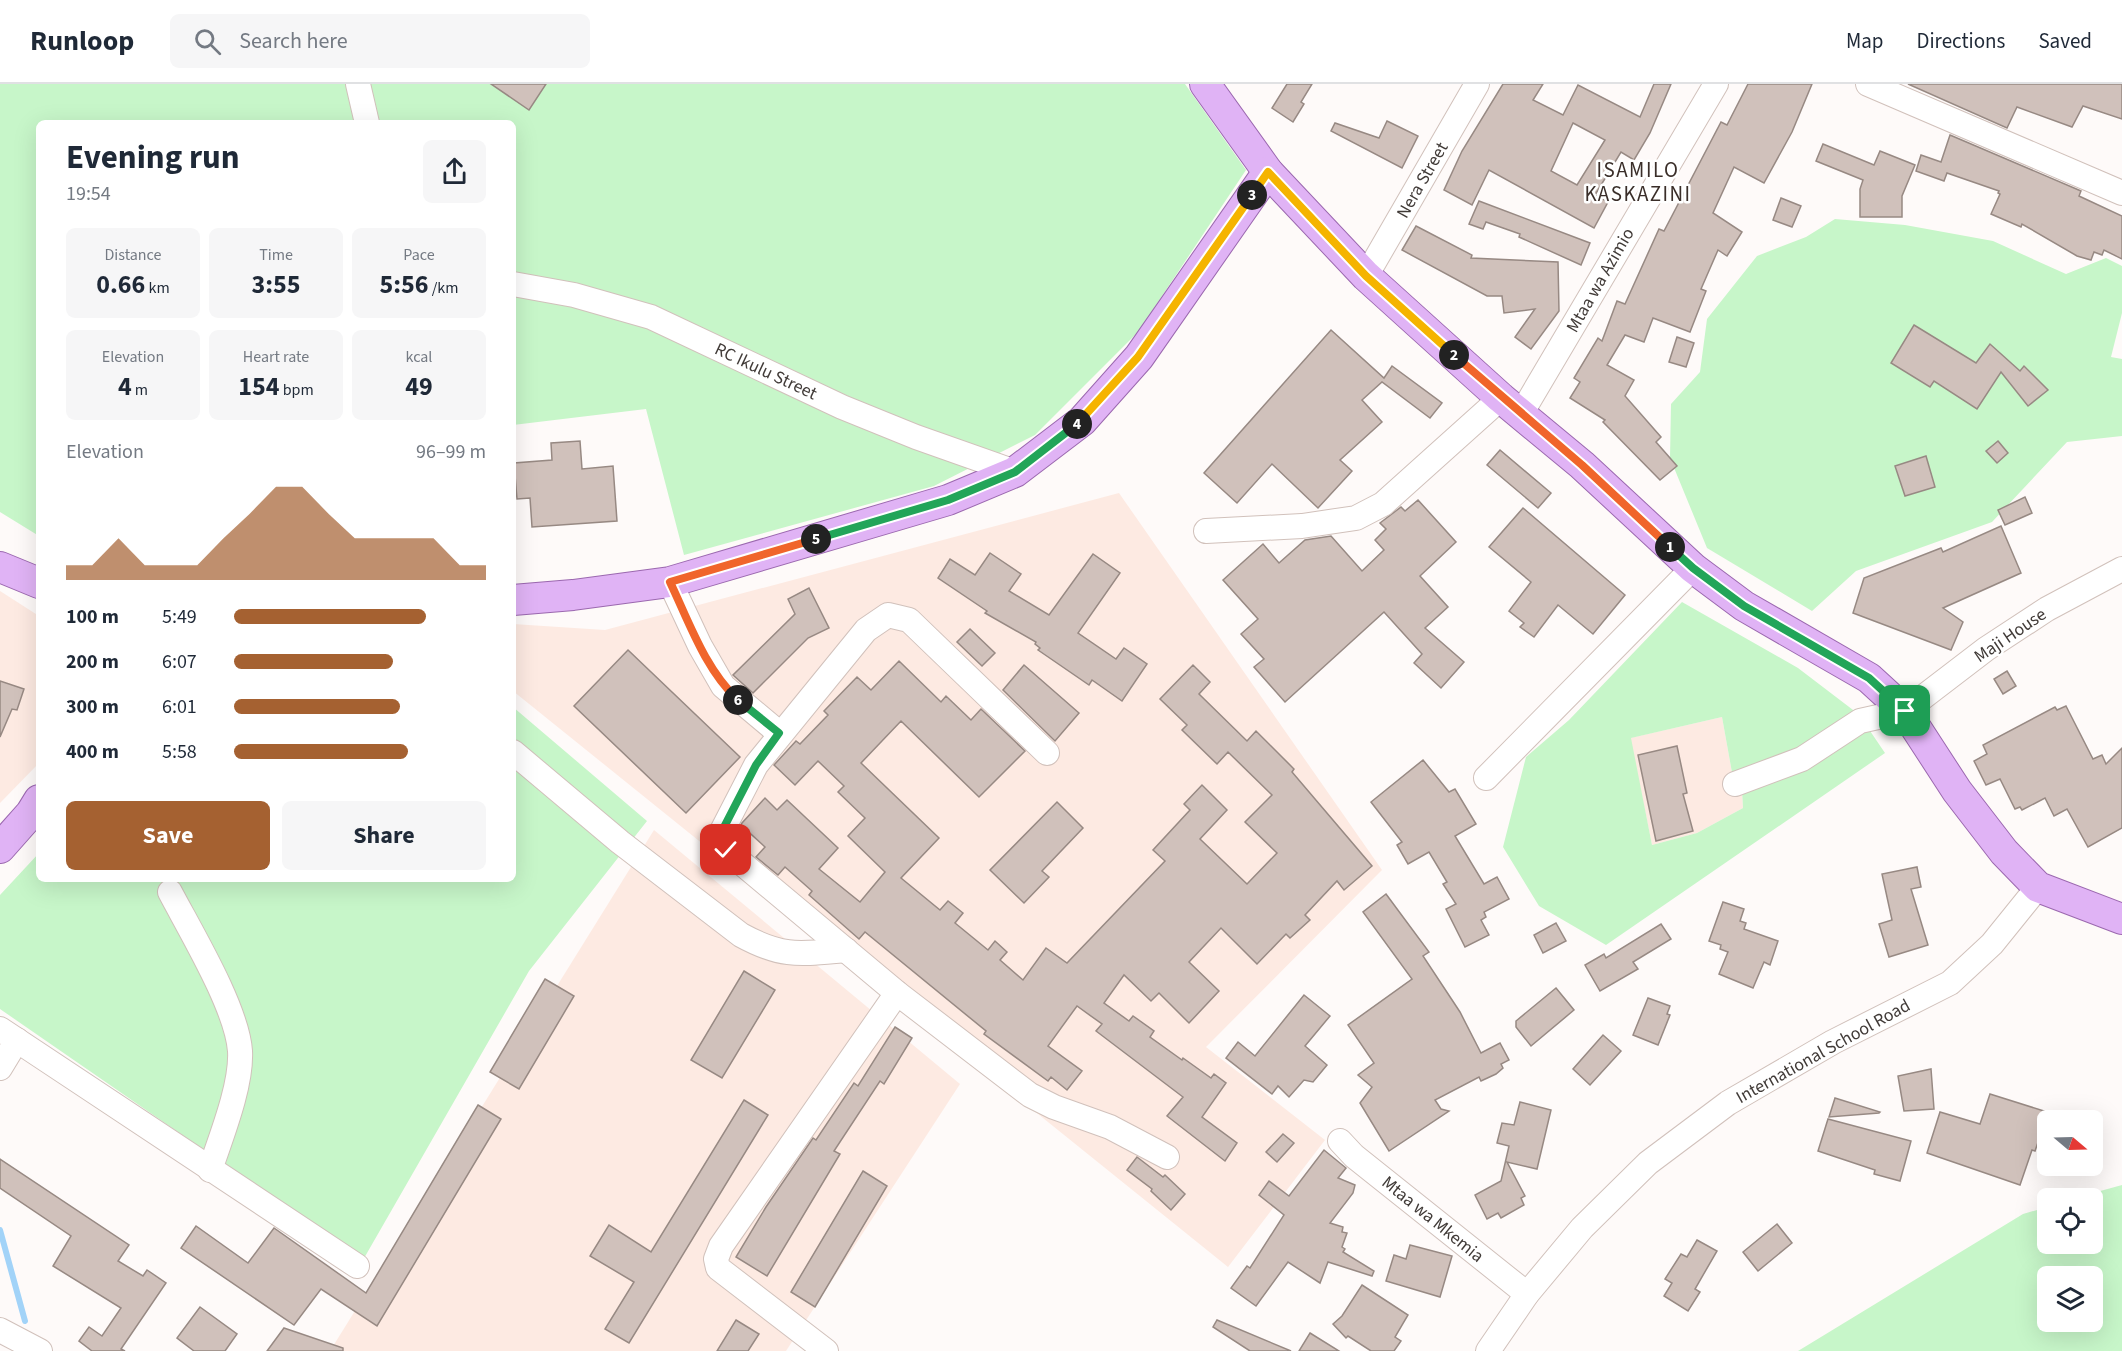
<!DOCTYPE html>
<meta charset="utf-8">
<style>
body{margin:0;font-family:"Source Sans 3",sans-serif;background:#f6f6f7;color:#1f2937;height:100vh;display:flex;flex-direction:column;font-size:22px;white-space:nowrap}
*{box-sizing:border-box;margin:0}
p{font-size:20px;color:#747a83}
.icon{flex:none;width:33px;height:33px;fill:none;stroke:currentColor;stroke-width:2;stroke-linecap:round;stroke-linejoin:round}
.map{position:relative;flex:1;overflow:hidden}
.sheet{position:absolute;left:36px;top:36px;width:480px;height:762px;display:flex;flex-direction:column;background:#fff;border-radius:9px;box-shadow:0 6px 24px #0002}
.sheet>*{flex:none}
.needle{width:39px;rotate:109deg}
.fabs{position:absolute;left:2037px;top:1026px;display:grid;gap:12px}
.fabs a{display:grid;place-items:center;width:66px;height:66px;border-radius:9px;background:#fff;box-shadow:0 6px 24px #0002;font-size:30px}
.pin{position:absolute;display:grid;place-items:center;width:51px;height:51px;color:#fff;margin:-26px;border-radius:12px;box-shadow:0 3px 9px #0006}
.km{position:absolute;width:30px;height:30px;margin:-15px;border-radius:50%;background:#222;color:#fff;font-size:16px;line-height:30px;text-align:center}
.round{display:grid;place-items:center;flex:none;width:63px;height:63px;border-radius:9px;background:#f6f6f7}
.head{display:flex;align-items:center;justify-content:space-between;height:102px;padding:0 30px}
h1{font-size:33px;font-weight:700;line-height:45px}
.metrics{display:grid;grid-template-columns:repeat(3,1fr);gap:9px;height:102px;padding:6px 30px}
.metrics div{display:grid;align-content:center;border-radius:9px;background:#f6f6f7;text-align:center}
.metrics b{font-size:26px;font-weight:700}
.metrics small{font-size:16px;font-weight:400}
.metrics p{font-size:16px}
.chart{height:168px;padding:12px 30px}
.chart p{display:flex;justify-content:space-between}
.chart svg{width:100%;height:108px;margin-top:6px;fill:#a56131;opacity:.7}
.button{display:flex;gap:12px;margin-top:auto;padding:12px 30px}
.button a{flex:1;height:69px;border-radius:9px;background:#a56131;color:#fff;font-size:24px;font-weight:700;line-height:69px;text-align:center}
.button a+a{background:#f6f6f7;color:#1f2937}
ul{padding:0 30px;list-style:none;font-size:20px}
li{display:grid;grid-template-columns:96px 72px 1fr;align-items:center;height:45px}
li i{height:15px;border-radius:8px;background:#a56131}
header{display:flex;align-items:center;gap:36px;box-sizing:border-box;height:84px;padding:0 30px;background:#fff;border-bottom:2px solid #e0e1e3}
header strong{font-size:28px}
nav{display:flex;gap:33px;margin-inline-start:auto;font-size:21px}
.search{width:420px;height:54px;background:#f6f6f7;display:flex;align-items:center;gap:15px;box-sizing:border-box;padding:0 21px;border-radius:9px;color:#747a83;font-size:22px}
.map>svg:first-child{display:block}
.built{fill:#fdeae2}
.green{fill:#c7f6c9;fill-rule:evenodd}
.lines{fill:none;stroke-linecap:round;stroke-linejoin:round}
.stream{stroke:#a2d3f8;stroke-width:6}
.building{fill:#d0c1bb;stroke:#978983;stroke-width:1.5;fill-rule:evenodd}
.minor-casing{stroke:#d1c1bb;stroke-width:26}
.major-casing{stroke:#9b68af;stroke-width:32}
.minor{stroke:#fff;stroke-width:24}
.major{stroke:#e0b3f5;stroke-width:30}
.split-1-casing{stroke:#fff;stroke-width:12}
.split-2-casing{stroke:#fff;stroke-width:12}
.split-3-casing{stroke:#fff;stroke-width:12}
.split-4-casing{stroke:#fff;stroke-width:12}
.split-5-casing{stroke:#fff;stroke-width:12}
.split-6-casing{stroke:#fff;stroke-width:12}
.split-7-casing{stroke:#fff;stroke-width:12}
.split-1{stroke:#22a559;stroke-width:8}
.split-2{stroke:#f0652b;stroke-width:8}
.split-3{stroke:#f5b400;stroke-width:8}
.split-4{stroke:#f5b400;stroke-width:8}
.split-5{stroke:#22a559;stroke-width:8}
.split-6{stroke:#f0652b;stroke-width:8}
.split-7{stroke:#22a559;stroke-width:8}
.labels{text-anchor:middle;stroke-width:5;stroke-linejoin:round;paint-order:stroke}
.street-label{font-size:18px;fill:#413b38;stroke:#fff}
.quarter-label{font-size:21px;letter-spacing:1.5px;fill:#3a2e29;stroke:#fff}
</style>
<header>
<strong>Runloop</strong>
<div class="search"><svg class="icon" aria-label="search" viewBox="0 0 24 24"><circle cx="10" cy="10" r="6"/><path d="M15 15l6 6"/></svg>Search here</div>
<nav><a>Map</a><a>Directions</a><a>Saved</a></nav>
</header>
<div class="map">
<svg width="2122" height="1267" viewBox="0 0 2122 1267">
<rect width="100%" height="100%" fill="#fefaf9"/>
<!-- built -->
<g class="built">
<path d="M1119,409L1382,786L1206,963L1325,1056L1228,1183L513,607V540L605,546Z"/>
<path d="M0,507L39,532V679L0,719Z"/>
<path d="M1722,633L1733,694L1742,706L1743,724L1697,749L1652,761L1630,654Z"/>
<path d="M654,746L960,1000L786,1267H330Z"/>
</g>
<!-- green -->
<g class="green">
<path d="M0,0H1185L1246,86L1138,248L1035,351L934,402L684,471L646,325L513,341V39H39V452L0,428Z"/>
<path d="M1835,135L1905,141L1993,157L2066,190L2106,174L2122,182V229L2111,273L2122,275V352L2067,358L1992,438L1856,487L1812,527L1707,464L1670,374L1671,320L1700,288L1707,235L1757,172L1806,153Z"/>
<path d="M1682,518L1798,584L1857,629L1798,672L1733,694L1722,633L1631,654L1652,761L1697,749L1743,724L1742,706L1866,641L1885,669L1606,861L1539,822L1503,763L1526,673L1569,636Z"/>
<path d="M513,623L647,737L529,887L363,1176L0,925V811L39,769V795H513Z"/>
<path d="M2122,1101V1267H1798L2023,1130L2047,1123L2048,1160H2092V1114H2075ZM2092,1192V1238H2048V1192Z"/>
</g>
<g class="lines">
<!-- stream -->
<path class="stream" d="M0,1146L25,1237"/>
</g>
<!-- building -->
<g class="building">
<path d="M491,0H546L529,26Z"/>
<path d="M1287,0H1312L1301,18L1304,20L1293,38L1272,24Z"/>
<path d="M1503,0H1543L1533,16L1563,31L1578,1L1640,33L1654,0H1671L1650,49L1634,76L1621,68L1595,111L1608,118L1594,144L1489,86L1472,121L1444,106L1462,67ZM1573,39L1605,56L1577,101L1551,87Z"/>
<path d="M1748,0H1812L1792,48L1764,99L1734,83L1713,129L1742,148L1727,172L1718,166L1701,205L1706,207L1690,248L1653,234L1644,258L1625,251L1607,281L1634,296L1625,312L1661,353L1656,358L1677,382L1660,396L1603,338L1605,336L1570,314L1580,298L1574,294L1598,254L1602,257L1617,217L1625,220L1659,145L1664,147L1721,38L1727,41Z"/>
<path d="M1908,0H2122V35L2083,22L2072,43L2017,23L2007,44Z"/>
<path d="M1387,37L1418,52L1402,84L1331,47L1335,39L1379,54Z"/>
<path d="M1950,51L2081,107L2079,112L2122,132V175L2104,166L2102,171L2094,168L2091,176L2077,172L2022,140L2021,143L1991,130L2000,110L1998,109L1999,107L1947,89L1944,97L1916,87L1921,71L1941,78Z"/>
<path d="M1823,60L1874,81L1880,67L1915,81L1902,112V133H1860V105L1863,96L1816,77Z"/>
<path d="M1781,114L1801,122L1792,143L1773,136Z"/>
<path d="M1479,117L1590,159L1581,181L1519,153L1520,150L1486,138L1483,145L1469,140Z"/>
<path d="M1416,142L1472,171L1471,174L1558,178L1559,227L1531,265L1515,253L1535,225L1504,229L1502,212H1487L1402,166Z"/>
<path d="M1914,241L1976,279L1990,260L2020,287L2024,282L2048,306L2028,322L2001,288L1977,325L1934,297L1930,303L1891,279Z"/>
<path d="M1331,246L1384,294L1392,282L1442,319L1430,334L1382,298L1362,316L1382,338L1340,376L1352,387L1318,424L1272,380L1237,419L1204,389Z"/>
<path d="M1677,253L1694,259L1686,283L1669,278Z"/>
<path d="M580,357L582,385L613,382L617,437L532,443L530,414L517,415L514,379L552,376L551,359Z"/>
<path d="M1998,357L2008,369L1997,379L1986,367Z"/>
<path d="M1500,366L1551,409L1538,424L1487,381Z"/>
<path d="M1926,372L1935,403L1905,412L1895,382Z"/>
<path d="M2025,413L2032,429L2005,441L1998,426Z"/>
<path d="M1418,416L1456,458L1420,492L1448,523L1425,544L1464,578L1441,604L1414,579L1422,570L1384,528L1285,618L1254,583L1264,575L1241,550L1258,535L1223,496L1263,460L1279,479L1305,456L1331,452L1362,487L1384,466L1375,456L1386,445L1380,439L1401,423L1405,427Z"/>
<path d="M1523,424L1625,511L1593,550L1558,521L1534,553L1520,543L1524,539L1509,527L1531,498L1489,463Z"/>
<path d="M2001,442L2021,489L1943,524L1963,538L1951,566L1853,529L1864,494L1941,464L1943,468Z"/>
<path d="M990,469L1021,490L1009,507L1049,531L1093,470L1120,489L1078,549L1116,575L1124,564L1147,580L1122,617L1092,596L1089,601L1038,566L1040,564L1035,560L1036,558L985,529L987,527L938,494L950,475L975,491Z"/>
<path d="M809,504L829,544L808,554L753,609L733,591L795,530L788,515Z"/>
<path d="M970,545L995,569L982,582L957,558Z"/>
<path d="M628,566L740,673L686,729L574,622Z"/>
<path d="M899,577L941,618L946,612L971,636L981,625L1025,667L979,713L901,637L861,679L939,754L901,794L940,826L948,817L963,829L955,839L988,866L995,857L1007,868L1000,876L1023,896L1046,864L1067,879L1165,777L1153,766L1190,726L1184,720L1202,701L1227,726L1200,755L1247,800L1277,769L1245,738L1272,711L1228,668L1217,680L1182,646L1187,641L1160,615L1193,581L1210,598L1199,610L1247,657L1256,647L1294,685L1292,688L1372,782L1344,806L1337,797L1305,831L1310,836L1290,854L1286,850L1257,880L1221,844L1189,878L1219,907L1189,939L1159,909L1151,917L1124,891L1104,919L1129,937L1133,932L1154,947L1150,953L1182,976L1183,974L1211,994L1214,990L1226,999L1202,1033L1237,1059L1225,1077L1167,1032L1183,1013L1096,947L1102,940L1077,922L1048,962L1082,987L1067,1006L1051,993L1048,997L984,950L986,947L865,848L859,855L809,811L812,807L785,783L778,791L756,773L765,763L741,741L742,739L765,714L777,726L787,716L838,764L819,785L860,818L885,788L848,752L865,734L838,708L844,702L818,677L795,701L774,681L796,657L800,660L828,631L824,627L857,593L871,606Z"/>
<path d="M1024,581L1079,629L1055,657L1003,606Z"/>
<path d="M2007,587L2016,602L2003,610L1994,595Z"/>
<path d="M0,597L24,605L17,626L12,625L0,653Z"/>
<path d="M2066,622L2093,675L2102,671L2106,680L2122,664V744L2088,763L2067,725L2054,732L2045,714L2022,726L2020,723L2015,725L2000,695L1986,701L1974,677L1987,670L1983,661L2055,623L2057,626Z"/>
<path d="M1677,662L1687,709L1683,710L1693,747L1656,757L1638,671Z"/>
<path d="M1423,676L1449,708L1455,705L1476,740L1455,752L1484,800L1497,793L1509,815L1484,828L1486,833L1481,836L1489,851L1465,863L1446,825L1456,820L1443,800L1447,798L1429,768L1408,780L1397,761L1402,758L1371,718Z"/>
<path d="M1057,718L1083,744L1042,787L1049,793L1024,819L990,786Z"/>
<path d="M1917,783L1921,803L1911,805L1928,861L1889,873L1879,840L1892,836L1882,790Z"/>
<path d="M1386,810L1429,868L1423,872L1460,928L1481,969L1500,959L1509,976L1501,980L1503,984L1496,990L1481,997L1479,993L1435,1016L1441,1025L1449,1027L1389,1067L1360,1019L1372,1003L1358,991L1374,979L1348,941L1412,895L1363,828Z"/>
<path d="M1723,818L1744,825L1740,837L1746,839L1744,845L1778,857L1770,881L1764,878L1753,904L1719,890L1728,868L1720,865L1721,861L1709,857Z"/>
<path d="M1556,839L1566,857L1543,869L1534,851Z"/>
<path d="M1661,840L1671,855L1633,878L1638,885L1600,907L1585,881L1604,870L1606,874Z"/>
<path d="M744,887L775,906L722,994L691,976Z"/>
<path d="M545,895L574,912L519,1005L490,988Z"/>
<path d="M1556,904L1574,926L1531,962L1516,943V937Z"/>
<path d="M1304,911L1330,932L1305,962L1327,981L1313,998L1304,996L1289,1013L1278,1002L1272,1010L1226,974L1238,958L1255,972Z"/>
<path d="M1648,914L1670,922L1667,930L1670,931L1658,961L1633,951Z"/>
<path d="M895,943L912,954L884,1000L880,997L834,1067L840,1070L767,1192L736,1173L766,1123L813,1054L816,1056L854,999L858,1002Z"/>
<path d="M1603,951L1621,967L1590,1001L1573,985Z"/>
<path d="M1931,985L1934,1025L1904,1027L1898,992Z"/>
<path d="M1990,1010L2044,1027L2039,1043L2043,1044L2035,1067L2032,1066L2020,1101L1927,1069L1940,1028L1980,1040Z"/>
<path d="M1835,1014L1880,1028L1879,1029L1829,1033Z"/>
<path d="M744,1016L768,1031L629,1259L605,1245L634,1198L590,1172L609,1141L651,1168Z"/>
<path d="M1520,1018L1551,1026L1537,1085L1507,1078L1525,1112L1521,1114L1524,1121L1501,1134L1498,1129L1487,1135L1475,1111L1501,1097L1509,1062L1497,1059L1502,1039L1514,1041Z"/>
<path d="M478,1021L501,1035L377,1242L321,1205L294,1241L181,1164L196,1142L248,1179L274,1144L366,1209Z"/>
<path d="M1828,1035L1911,1057L1900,1097L1874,1090L1875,1086L1818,1067Z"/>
<path d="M1283,1050L1294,1059L1277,1078L1266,1068Z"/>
<path d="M1324,1066L1346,1084L1338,1094L1355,1101L1353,1109L1330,1139L1343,1143L1342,1148L1347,1149L1342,1163L1345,1165L1343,1168L1374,1187L1372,1192L1328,1178L1320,1199L1288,1178L1256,1222L1231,1204L1247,1182L1250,1184L1284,1131L1259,1111L1269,1097L1289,1112Z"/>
<path d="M1137,1073L1163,1093L1165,1091L1185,1110L1171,1126L1151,1107L1152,1105L1127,1086Z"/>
<path d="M0,1075L129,1161L118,1177L143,1192L147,1186L166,1199L121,1265L125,1267H92L79,1257L89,1243L102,1252L121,1224L53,1182L71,1152L0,1104Z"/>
<path d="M863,1087L887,1102L815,1223L791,1208Z"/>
<path d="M1777,1140L1792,1159L1758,1187L1743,1168Z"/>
<path d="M1697,1156L1717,1167L1695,1205L1700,1208L1688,1227L1664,1212L1672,1199L1665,1195L1681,1170L1687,1173Z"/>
<path d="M1410,1161L1452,1172L1440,1213L1386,1197L1394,1171L1406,1175Z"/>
<path d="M1362,1201L1408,1231L1395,1253L1401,1257L1394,1267H1371L1348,1252L1346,1254L1333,1240L1342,1232Z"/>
<path d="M200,1223L237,1250L225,1267H194L177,1254Z"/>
<path d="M736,1236L759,1250L748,1267H717Z"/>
<path d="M1217,1236L1291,1267H1250L1213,1243Z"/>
<path d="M284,1244L343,1264V1267H267Z"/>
<path d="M1310,1249L1339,1267H1299Z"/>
</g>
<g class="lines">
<defs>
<g id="minor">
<path d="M358,0L367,39"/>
<path d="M1868,0L2122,109"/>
<path d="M1366,192L1477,0"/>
<path d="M513,200L574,211L651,233L842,323L916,353L1015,388"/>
<path d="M1521,330L1716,0"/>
<path d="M1206,447L1302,442L1356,434L1383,420L1501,314"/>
<path d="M670,498L700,562L723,602L779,649"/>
<path d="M513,668L620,758L741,851C783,874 800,870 846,866"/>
<path d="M1047,669L909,536L888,531L866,546L756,681L722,747V757L726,766L897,909L1030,1011L1054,1023L1110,1043L1167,1073"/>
<path d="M1486,694L1693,484"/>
<path d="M1735,700L1802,675L1860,637L1905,627L1986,565L2047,525L2122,485"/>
<path d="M170,808C191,848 237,924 240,967C242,1001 221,1053 210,1086"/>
<path d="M0,945L357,1182"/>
<path d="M0,984L17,956"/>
<path d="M1340,1057L1354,1072L1527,1210"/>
<path d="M0,1246L40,1267"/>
<path d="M826,1267L718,1184L716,1175L721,1162L897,909"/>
<path d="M1488,1267L1527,1210L1582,1144L1648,1079L1728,1019L1833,958L1950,899L1992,860L2038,803"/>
</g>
<g id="major">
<path d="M1205,0L1268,88L1366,192L1501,314L1582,381L1693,484L1744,522L1869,594L1905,627L1957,707L2004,768L2038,803L2122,835"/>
<path d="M0,483L39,499"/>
<path d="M513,516L573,511L670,498L948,416L1015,388L1082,337L1139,273L1268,88"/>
<path d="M0,764L31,729L39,716"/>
</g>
</defs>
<!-- minor casing -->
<use href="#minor" class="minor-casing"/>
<!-- major casing -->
<use href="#major" class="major-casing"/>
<!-- minor -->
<use href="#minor" class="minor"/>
<!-- major -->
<use href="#major" class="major"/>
</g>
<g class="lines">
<defs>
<path id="split-1" d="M1670,463L1693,484L1744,522L1869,594L1905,627"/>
<path id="split-2" d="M1454,271L1582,381L1670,463"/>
<path id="split-3" d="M1252,111L1268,88L1366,192L1454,271"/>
<path id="split-4" d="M1077,340L1138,273L1252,111"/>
<path id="split-5" d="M816,455L948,416L1015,388L1077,340"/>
<path id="split-6" d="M738,616C705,585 689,538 670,498L816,455"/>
<path id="split-7" d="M726,766L722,757V747L756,681L779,649L738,616"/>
</defs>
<!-- split-1 casing -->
<use href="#split-1" class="split-1-casing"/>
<!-- split-2 casing -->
<use href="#split-2" class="split-2-casing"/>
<!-- split-3 casing -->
<use href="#split-3" class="split-3-casing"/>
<!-- split-4 casing -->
<use href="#split-4" class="split-4-casing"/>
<!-- split-5 casing -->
<use href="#split-5" class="split-5-casing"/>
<!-- split-6 casing -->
<use href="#split-6" class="split-6-casing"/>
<!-- split-7 casing -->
<use href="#split-7" class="split-7-casing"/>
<!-- split-1 -->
<use href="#split-1" class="split-1"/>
<!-- split-2 -->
<use href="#split-2" class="split-2"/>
<!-- split-3 -->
<use href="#split-3" class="split-3"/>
<!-- split-4 -->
<use href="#split-4" class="split-4"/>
<!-- split-5 -->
<use href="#split-5" class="split-5"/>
<!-- split-6 -->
<use href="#split-6" class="split-6"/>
<!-- split-7 -->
<use href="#split-7" class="split-7"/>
</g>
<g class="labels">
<!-- street labels -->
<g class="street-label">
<text transform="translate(1422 96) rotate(-60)" y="6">Nera Street</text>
<text transform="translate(1600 196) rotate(-60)" y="6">Mtaa wa Azimio</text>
<text transform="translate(766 287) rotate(25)" y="6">RC Ikulu Street</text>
<text transform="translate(2010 551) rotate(-34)" y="6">Maji House</text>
<text transform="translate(1823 967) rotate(-29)" y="6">International School Road</text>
<text transform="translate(1433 1135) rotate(39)" y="6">Mtaa wa Mkemia</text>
</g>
<!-- quarter labels -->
<g class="quarter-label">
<text x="1638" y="93">ISAMILO<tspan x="1638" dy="24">KASKAZINI</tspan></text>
</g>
</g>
</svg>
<div class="fabs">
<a><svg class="needle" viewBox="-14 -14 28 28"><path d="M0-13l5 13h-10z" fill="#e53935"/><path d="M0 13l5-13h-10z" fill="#747a83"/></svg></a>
<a><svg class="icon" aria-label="locate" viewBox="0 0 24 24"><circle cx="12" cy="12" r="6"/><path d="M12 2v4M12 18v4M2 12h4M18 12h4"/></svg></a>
<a><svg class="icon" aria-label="layers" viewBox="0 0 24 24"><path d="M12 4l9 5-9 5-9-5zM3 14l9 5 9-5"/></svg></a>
</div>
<div class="pin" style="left:1905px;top:627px;background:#1e9e55"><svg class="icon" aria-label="arrive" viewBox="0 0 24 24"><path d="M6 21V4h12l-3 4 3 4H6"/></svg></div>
<div class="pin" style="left:726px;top:766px;background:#d93025"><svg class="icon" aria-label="check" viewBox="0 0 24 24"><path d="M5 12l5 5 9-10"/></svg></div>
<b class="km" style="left:1670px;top:463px">1</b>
<b class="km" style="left:1454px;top:271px">2</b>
<b class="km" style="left:1252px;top:111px">3</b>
<b class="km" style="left:1077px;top:340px">4</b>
<b class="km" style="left:816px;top:455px">5</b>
<b class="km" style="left:738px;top:616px">6</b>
<section class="sheet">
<div class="head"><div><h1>Evening run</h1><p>19:54</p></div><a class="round"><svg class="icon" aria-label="share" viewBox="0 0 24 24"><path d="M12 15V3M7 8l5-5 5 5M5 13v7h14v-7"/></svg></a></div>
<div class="metrics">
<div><p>Distance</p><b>0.66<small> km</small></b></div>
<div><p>Time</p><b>3:55</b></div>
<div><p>Pace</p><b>5:56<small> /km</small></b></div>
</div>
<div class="metrics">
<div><p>Elevation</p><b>4<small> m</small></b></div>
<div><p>Heart rate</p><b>154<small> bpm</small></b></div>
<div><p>kcal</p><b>49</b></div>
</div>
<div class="chart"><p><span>Elevation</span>96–99 m</p>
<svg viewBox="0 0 160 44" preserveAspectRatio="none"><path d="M0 44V38L10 38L20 27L30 38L40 38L50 38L60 27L70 17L80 6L90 6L100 17L110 27L120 27L130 27L140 27L150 38L160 38V44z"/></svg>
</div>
<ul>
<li><b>100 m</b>5:49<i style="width:76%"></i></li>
<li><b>200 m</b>6:07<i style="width:63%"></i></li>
<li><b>300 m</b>6:01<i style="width:66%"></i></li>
<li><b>400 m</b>5:58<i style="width:69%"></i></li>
</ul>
<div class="button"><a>Save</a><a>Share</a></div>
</section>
</div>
